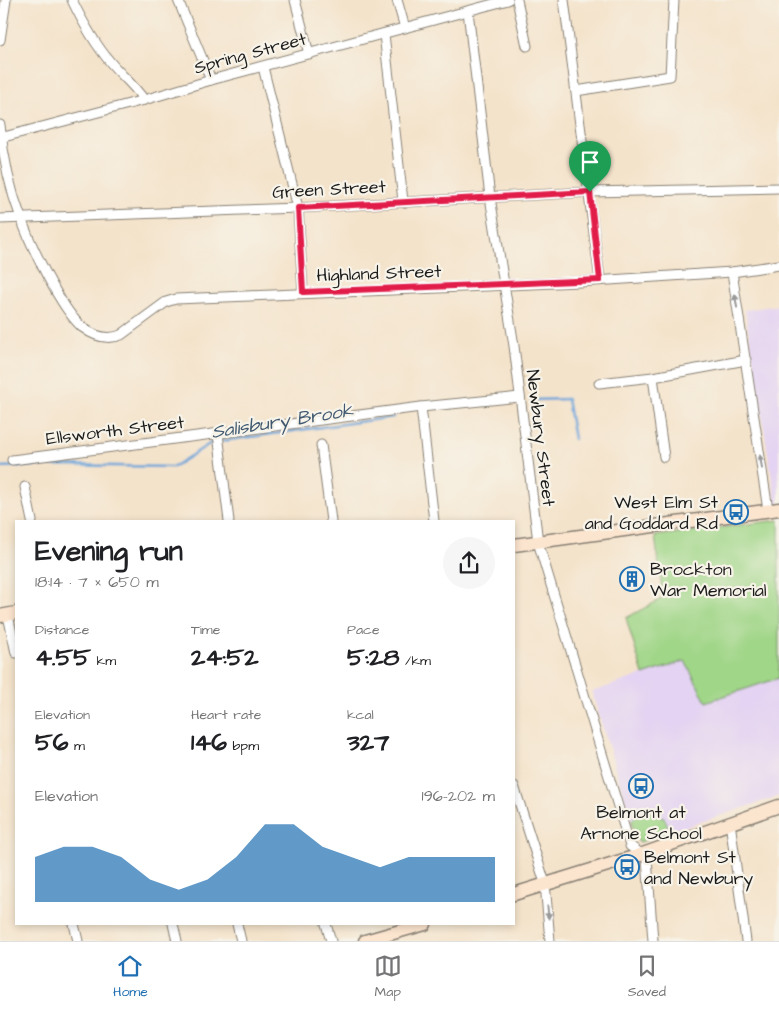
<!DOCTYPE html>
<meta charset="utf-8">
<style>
body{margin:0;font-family:"Architects Daughter",sans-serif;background:#f6f6f6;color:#202124;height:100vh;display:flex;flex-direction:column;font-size:19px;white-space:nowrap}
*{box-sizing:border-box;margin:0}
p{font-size:16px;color:#757577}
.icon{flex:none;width:28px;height:28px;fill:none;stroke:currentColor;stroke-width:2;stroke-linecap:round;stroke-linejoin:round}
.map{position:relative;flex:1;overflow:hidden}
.sheet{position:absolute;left:15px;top:520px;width:500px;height:405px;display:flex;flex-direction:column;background:#fff;border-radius:0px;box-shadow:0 2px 8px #0003}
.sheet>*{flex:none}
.pin{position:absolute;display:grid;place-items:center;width:42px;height:42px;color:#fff;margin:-51px -21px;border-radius:50% 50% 50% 0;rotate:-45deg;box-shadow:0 0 5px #0007}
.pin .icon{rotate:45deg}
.round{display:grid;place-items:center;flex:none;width:52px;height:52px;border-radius:26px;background:#f6f6f6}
.summary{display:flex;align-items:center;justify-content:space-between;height:85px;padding:0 20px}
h1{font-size:28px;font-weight:800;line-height:38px}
.figures{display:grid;grid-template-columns:repeat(3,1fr);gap:8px;height:85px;padding:5px 20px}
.figures div{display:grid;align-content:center}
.figures b{font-size:25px;font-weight:800}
.figures small{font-size:14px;font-weight:400}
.figures p{font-size:14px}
.chart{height:140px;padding:10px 20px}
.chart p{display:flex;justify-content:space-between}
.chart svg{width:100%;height:90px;margin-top:5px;fill:#1f6fb2;opacity:.7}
.tab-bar{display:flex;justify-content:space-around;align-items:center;height:70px;border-top:1px solid #e0e0e0;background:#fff;font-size:14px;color:#757577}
.tab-bar a{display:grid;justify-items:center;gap:2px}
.tab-bar .selected{color:#1f6fb2}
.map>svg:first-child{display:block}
.built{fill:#e4d3f2}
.green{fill:#a0d688;stroke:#5e7952}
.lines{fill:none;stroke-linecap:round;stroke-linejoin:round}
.stream{stroke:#6ba4da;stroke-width:2.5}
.street-casing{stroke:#888074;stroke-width:11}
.secondary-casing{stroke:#888074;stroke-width:15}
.street{stroke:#fff;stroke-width:9}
.secondary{stroke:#fce5cf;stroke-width:12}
.oneway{fill:#999}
.route-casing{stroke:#fff;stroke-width:10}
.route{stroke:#e11d48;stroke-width:6}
.labels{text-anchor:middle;stroke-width:4.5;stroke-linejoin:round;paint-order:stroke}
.street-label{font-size:18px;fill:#1c1c1c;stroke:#f7f3e8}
.poi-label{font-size:18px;fill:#1c1c1c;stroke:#f7f3e8;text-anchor:start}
.water-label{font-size:19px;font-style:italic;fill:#405971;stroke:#f7f3e8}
</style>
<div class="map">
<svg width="779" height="941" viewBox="0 0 779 941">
<rect width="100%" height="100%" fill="#f7f3e8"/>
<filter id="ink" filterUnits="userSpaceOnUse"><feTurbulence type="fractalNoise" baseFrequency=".02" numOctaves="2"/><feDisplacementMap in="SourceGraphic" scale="10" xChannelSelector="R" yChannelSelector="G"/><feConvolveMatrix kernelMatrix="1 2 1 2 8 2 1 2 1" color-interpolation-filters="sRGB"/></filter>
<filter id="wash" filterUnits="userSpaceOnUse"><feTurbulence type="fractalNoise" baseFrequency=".0096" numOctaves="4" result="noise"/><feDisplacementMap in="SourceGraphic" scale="20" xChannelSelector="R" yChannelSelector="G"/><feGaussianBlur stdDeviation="1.12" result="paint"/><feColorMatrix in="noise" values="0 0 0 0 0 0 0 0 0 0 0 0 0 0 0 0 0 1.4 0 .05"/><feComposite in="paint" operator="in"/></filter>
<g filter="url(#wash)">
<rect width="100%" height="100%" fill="#f4e3cb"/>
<!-- built -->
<g class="built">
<path d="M779,305V503H776L745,310Z"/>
<path d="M685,660L707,702L779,678V796L638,843L592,692Z"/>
</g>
<!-- green -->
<g class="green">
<path d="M779,520V678L706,702L685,661L643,675L626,618L663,598L655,536Z"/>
<path d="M650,810L652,814L664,817L670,832L640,842L637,840C630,819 627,818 650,810Z"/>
</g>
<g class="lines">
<!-- stream -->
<g class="stream">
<path d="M531,400L567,399L574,439"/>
<path d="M222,441L393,417"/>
<path d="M0,467L57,465L173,467L211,443L216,442"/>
</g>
</g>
</g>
<g filter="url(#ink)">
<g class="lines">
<defs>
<g id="street">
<path d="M72,0C83,23 94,43 111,63C122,76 135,86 144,100"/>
<path d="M178,0L211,80"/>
<path d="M295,0L309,54"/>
<path d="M397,0L405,28"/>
<path d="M517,0L527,46"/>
<path d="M564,0L600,280"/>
<path d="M468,11L490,197L514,346L538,542L630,846L647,858L653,941"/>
<path d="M384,34L403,201"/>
<path d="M0,40L6,0"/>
<path d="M263,67L298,208L303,293"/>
<path d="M576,91L670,76L674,0"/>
<path d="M0,125C3,155 10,189 21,218C30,244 61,309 82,327C94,336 107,341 121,335L166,302L176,299L579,282L732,272L779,265"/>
<path d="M0,138L144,100L211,80L508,0"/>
<path d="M0,219L298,208L590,192L779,188"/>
<path d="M732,272L768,510"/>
<path d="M653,377L664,457"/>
<path d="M599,383L653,377L746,360"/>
<path d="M421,407L434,521"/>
<path d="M218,434L229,521"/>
<path d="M321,445L331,521"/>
<path d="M12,460L421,407L520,397"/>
<path d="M25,487L32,521"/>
<path d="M8,615L16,653"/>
<path d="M514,786L545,883L550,941"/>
<path d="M730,822L746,941"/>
<path d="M74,924L78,941"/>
<path d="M173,924L177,941"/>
<path d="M237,924L241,941"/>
<path d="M326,924L331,941"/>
</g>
<g id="secondary">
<path d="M514,545L779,509"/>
<path d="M0,616L16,613"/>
<path d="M514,894L640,855L779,806"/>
<path d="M365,941L425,924"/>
</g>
</defs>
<!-- street casing -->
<use href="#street" class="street-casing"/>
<!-- secondary casing -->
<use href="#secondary" class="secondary-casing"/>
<!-- street -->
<use href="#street" class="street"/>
<!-- secondary -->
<use href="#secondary" class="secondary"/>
</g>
<!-- one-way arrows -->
<defs><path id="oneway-solid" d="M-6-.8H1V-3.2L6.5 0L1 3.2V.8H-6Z" transform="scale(1.25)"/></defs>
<g class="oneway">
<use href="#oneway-solid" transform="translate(736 301) rotate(-99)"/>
<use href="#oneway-solid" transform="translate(761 462) rotate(-99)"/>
<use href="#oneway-solid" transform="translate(548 912) rotate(85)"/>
</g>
</g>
<g class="lines" filter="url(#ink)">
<defs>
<path id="route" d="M590,192L600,280L303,292L298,208Z"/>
</defs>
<!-- route casing -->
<use href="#route" class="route-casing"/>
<!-- route -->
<use href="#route" class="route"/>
</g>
<!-- icons -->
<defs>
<symbol id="bus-ring" viewBox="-11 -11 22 22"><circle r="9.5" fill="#f7f3e8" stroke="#1f6fb2" stroke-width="1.5"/><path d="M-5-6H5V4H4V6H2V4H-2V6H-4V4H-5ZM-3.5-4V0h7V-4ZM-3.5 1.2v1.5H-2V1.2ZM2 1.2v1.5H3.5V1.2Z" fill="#1f6fb2"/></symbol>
<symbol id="building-ring" viewBox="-11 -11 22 22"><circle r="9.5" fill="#f7f3e8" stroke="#1f6fb2" stroke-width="1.5"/><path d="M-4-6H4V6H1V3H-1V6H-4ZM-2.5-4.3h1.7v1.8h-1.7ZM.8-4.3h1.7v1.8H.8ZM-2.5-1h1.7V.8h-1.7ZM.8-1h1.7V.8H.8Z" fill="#1f6fb2"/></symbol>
</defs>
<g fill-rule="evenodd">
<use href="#bus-ring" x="722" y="498" width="28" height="28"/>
<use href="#building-ring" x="618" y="565" width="28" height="28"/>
<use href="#bus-ring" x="627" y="772" width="28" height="28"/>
<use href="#bus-ring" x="613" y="853" width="28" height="28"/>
</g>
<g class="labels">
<!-- street labels -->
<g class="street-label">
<text transform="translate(250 53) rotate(-15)" y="6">Spring Street</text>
<text transform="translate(329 189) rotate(-3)" y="6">Green Street</text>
<text transform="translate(379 273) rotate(-2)" y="6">Highland Street</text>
<text transform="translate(115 430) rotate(-7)" y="6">Ellsworth Street</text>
<text transform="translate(541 438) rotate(83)" y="6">Newbury Street</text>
</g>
<!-- poi labels -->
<g class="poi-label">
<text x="718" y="508" text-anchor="end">West Elm St<tspan x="718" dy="21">and Goddard Rd</tspan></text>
<text x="650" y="575">Brockton<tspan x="650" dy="21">War Memorial</tspan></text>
<text x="641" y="818" text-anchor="middle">Belmont at<tspan x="641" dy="21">Arnone School</tspan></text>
<text x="644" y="863">Belmont St<tspan x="644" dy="21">and Newbury</tspan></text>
</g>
<!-- water labels -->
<g class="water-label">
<text transform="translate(282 420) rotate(-9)" y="7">Salisbury Brook</text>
</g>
</g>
</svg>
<div class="pin" style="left:590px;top:192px;background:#1e9e55"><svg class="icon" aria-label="arrive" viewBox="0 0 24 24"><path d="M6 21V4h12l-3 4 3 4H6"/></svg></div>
<section class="sheet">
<div class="summary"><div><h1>Evening run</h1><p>18:14 · 7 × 650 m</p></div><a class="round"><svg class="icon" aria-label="share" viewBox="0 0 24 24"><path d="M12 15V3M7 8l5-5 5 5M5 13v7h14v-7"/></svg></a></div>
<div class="figures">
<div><p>Distance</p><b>4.55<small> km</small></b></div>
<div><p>Time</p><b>24:52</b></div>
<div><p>Pace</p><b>5:28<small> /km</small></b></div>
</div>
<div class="figures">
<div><p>Elevation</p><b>56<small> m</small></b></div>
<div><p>Heart rate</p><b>146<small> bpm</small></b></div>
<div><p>kcal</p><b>327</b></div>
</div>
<div class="chart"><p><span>Elevation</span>196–202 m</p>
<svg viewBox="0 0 160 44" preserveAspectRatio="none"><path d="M0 44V22L10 17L20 17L30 22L40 33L50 38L60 33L70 22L80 6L90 6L100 17L110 22L120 27L130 22L140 22L150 22L160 22V44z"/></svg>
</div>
</section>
</div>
<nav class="tab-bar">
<a class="selected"><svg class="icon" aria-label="home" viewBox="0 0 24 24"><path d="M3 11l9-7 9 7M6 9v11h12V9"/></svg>Home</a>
<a><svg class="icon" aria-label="map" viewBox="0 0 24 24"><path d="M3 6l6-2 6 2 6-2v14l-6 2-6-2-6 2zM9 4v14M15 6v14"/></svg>Map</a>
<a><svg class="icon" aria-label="saved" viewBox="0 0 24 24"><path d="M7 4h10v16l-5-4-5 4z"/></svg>Saved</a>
</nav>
